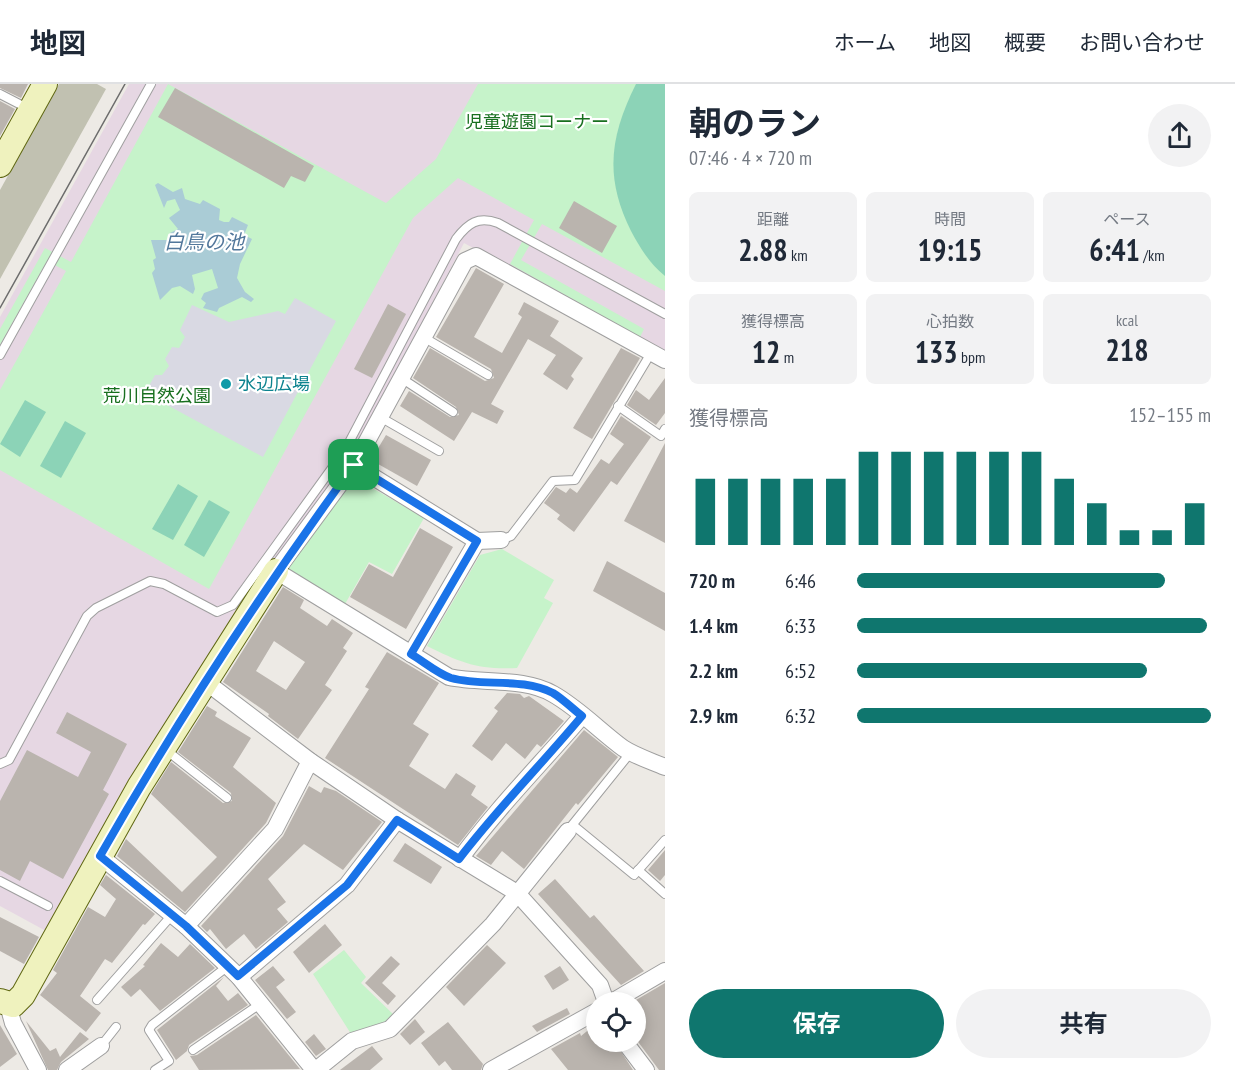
<!DOCTYPE html>
<html lang="ja">
<meta charset="utf-8">
<style>
body{margin:0;font-family:"PT Sans Narrow","Noto Sans JP",sans-serif;background:#f2f2f3;color:#1f2937;height:100vh;display:flex;flex-direction:column;font-size:22px;white-space:nowrap}
*{box-sizing:border-box;margin:0}
p{font-size:20px;color:#747a83}
.icon{flex:none;width:33px;height:33px;fill:none;stroke:currentColor;stroke-width:2;stroke-linecap:round;stroke-linejoin:round}
.map{position:relative;flex:1;overflow:hidden}
.drawer{display:flex;flex-direction:column;background:#fff;width:570px}
.drawer>*{flex:none}
.fabs{position:absolute;left:586px;top:908px;display:grid;gap:12px}
.fabs a{display:grid;place-items:center;width:60px;height:60px;border-radius:50%;background:#fff;box-shadow:0 3px 15px #0003;font-size:30px}
.pin{position:absolute;display:grid;place-items:center;width:51px;height:51px;color:#fff;margin:-26px;border-radius:12px;box-shadow:0 3px 9px #0006}
.round{display:grid;place-items:center;flex:none;width:63px;height:63px;border-radius:32px;background:#f2f2f3}
.headline{display:flex;align-items:center;justify-content:space-between;height:102px;padding:0 24px}
h1{font-size:33px;font-weight:700;line-height:45px}
.figures{display:grid;grid-template-columns:repeat(3,1fr);gap:9px;height:102px;padding:6px 24px}
.figures div{display:grid;align-content:center;border-radius:9px;background:#f2f2f3;text-align:center}
.figures b{font-size:30px;font-weight:700}
.figures small{font-size:16px;font-weight:400}
.figures p{font-size:16px}
.chart{height:168px;padding:12px 24px}
.chart p{display:flex;justify-content:space-between}
.chart svg{width:100%;height:108px;margin-top:6px;stroke:#0f766e;stroke-width:6}
.primary-button{display:flex;gap:12px;margin-top:auto;padding:12px 24px}
.primary-button a{flex:1;height:69px;border-radius:36px;background:#0f766e;color:#fff;font-size:24px;font-weight:700;line-height:69px;text-align:center}
.primary-button a+a{background:#f2f2f3;color:#1f2937}
ul{padding:0 24px;list-style:none;font-size:20px}
li{display:grid;grid-template-columns:96px 72px 1fr;align-items:center;height:45px}
li i{height:15px;border-radius:8px;background:#0f766e}
header{display:flex;align-items:center;gap:36px;box-sizing:border-box;height:84px;padding:0 30px;background:#fff;border-bottom:2px solid #e0e1e3}
header strong{font-size:28px}
nav{display:flex;gap:33px;margin-inline-start:auto;font-size:21px}
main{display:flex;flex:1;min-height:0}
.map>svg:first-child{display:block}
.industrial{fill:#e6d7e3}
.construction{fill:#c1c1b1}
.park{fill:#c6f3ca}
.pitch{fill:#8cd3b7}
.plaza{fill:#d9d9e3}
.water{fill:#aaccd6}
.building{fill:#bab4ae;fill-rule:evenodd}
.lines{fill:none;stroke-linecap:round;stroke-linejoin:round}
.lane-casing{stroke:#9f9f9f;stroke-width:10}
.street-casing{stroke:#9f9f9f;stroke-width:18}
.secondary-casing{stroke:#5f6712;stroke-width:26}
.lane{stroke:#fff;stroke-width:8}
.street{stroke:#fff;stroke-width:16}
.secondary{stroke:#eff2be;stroke-width:24}
.tram{stroke:#6c6c6c;stroke-width:1.5}
.route-casing{stroke:#fff;stroke-width:12}
.route{stroke:#1a73e8;stroke-width:8}
.culture-dot{fill:#0f9aa8;stroke:#fff;stroke-width:2}
.labels{text-anchor:middle;stroke-width:4.5;stroke-linejoin:round;paint-order:stroke}
.park-label{font-size:18px;fill:#186f1f;stroke:#fff}
.culture-label{font-size:18px;fill:#0d838f;stroke:#fff;text-anchor:start}
.water-label{font-size:20px;font-style:italic;fill:#52779b;stroke:#fff}
</style>
<header>
<strong>地図</strong>
<nav><a>ホーム</a><a>地図</a><a>概要</a><a>お問い合わせ</a></nav>
</header>
<main>
<div class="map">
<svg width="665" height="986" viewBox="0 0 665 986">
<rect width="100%" height="100%" fill="#edeae5"/>
<!-- industrial -->
<path class="industrial" d="M129,0H665V269L464,159L350,375L46,847L0,822V233Z"/>
<!-- construction -->
<path class="construction" d="M59,0H97L106,5L0,195V106Z"/>
<!-- park -->
<g class="park">
<path d="M168,0L386,119L436,75L478,0H665V207L542,140L521,176L644,245L640,253L510,180L534,136L458,94L413,134L209,505L0,386V306L66,187L47,177L0,261V245L45,164L71,178Z"/>
<path d="M362,398L424,434L392,490L369,478L345,520L290,489L288,481L349,401Z"/>
<path d="M502,465L554,496L544,514L553,519L517,584C479,586 461,579 427,562L480,471Z"/>
<path d="M344,866L366,893L361,899L396,933L353,953L313,890Z"/>
</g>
<!-- pitch -->
<g class="pitch">
<path d="M636,0H665V192C650,180 640,164 631,147C604,93 610,52 636,0Z"/>
<path d="M25,316L46,328L20,373L0,360Z"/>
<path d="M65,337L86,349L61,394L40,382Z"/>
<path d="M178,400L198,412L173,456L152,445Z"/>
<path d="M209,416L230,428L204,473L184,461Z"/>
</g>
<!-- plaza -->
<path class="plaza" d="M295,214L336,237L263,373L145,309L155,291H162L169,282L165,275L172,263L179,264L185,253L180,246L192,221L229,238L278,227L285,230Z"/>
<!-- water -->
<path class="water" d="M158,99L173,108L182,104L185,115L200,120L203,116L220,125L219,136L224,138H229L232,133L248,141L244,151L252,155L240,180L237,194L245,208L254,215L251,218L242,213L219,224L217,228L203,224L206,219L201,215L204,209L218,204L212,185L192,191L195,205L193,210L180,202L172,204L160,216L152,189L155,185L153,176L156,174L151,156H174L170,149L178,145L169,134L180,126L175,115L167,117L164,124L155,101Z"/>
<!-- building -->
<g class="building">
<path d="M0,0H28L21,14L0,4Z"/>
<path d="M175,4L314,82L305,98L291,92L284,104L158,33Z"/>
<path d="M0,17L15,25L0,52Z"/>
<path d="M574,117L617,142L602,169L559,144Z"/>
<path d="M476,184L504,200L474,253L502,269L522,233L518,230L524,218L559,237L550,252L583,274L571,292L574,295L567,306L543,290L556,271L528,255L491,320L504,327L497,340L472,328L454,357L400,322L409,307L450,333L459,331L456,323L413,294L430,264L485,297L494,294L491,285L436,253Z"/>
<path d="M388,220L406,230L372,294L354,285Z"/>
<path d="M621,264L640,274L592,355L573,344Z"/>
<path d="M665,294V329L656,341L627,321L636,306L649,316Z"/>
<path d="M621,332L651,353L617,401L611,397L574,448L557,435L560,431L544,419L556,403L566,409L570,404L577,409L601,375L609,380L624,360L610,350Z"/>
<path d="M386,351L431,376L417,402L371,376Z"/>
<path d="M665,359V459L624,437Z"/>
<path d="M420,444L453,463L406,545L350,513L369,480L393,493Z"/>
<path d="M607,477L665,509V547L593,507Z"/>
<path d="M283,503L304,516L300,524L327,542L332,535L353,549L343,564L347,567L325,601L332,606L298,655L268,632L269,630L223,598ZM274,557L305,578L286,606L256,587Z"/>
<path d="M387,568L439,599L413,640L429,650L409,682L445,705L456,689L476,702L471,711L488,723L458,761L325,674L369,605L365,603Z"/>
<path d="M507,609L520,610L524,614L529,612L564,637L541,663L537,660L525,675L506,659L492,677L472,662L498,627L494,624Z"/>
<path d="M207,622L217,628L215,632L251,654L233,683L276,719L266,739L185,828L117,772L126,755L182,808L217,773L151,710L171,678L223,719L232,717L231,709L178,668Z"/>
<path d="M67,628L127,660L103,706L109,710L63,795L30,777L20,797L0,786V717L27,666L78,693L91,668L56,649Z"/>
<path d="M584,646L618,673L578,721L576,719L524,785L502,767L491,781L476,772Z"/>
<path d="M309,702L321,709L324,703L336,707L382,738L343,786L304,760L268,795L286,818L277,825L288,838L256,865L244,850L226,865L210,845L207,848L201,842L283,752Z"/>
<path d="M405,759L442,783L431,800L393,777Z"/>
<path d="M665,766V791L660,797L648,786Z"/>
<path d="M106,791L155,830L145,841L143,840L112,879L105,875L80,912L101,929L86,948L40,911L57,889L53,886L88,823L105,833L116,815L100,801Z"/>
<path d="M555,795L590,834L594,831L644,887L621,901L538,810Z"/>
<path d="M0,833L39,853L24,880L0,867Z"/>
<path d="M325,840L342,861L309,889L293,868Z"/>
<path d="M161,859L178,873L190,860L215,884L160,927L140,905L131,913L121,903L145,882L143,881Z"/>
<path d="M487,861L506,879L464,922L446,903Z"/>
<path d="M391,872L400,880L382,899L396,912L388,921L365,899Z"/>
<path d="M273,882L285,896L276,903L296,928L287,935L255,896Z"/>
<path d="M560,882L569,896L553,906L544,892Z"/>
<path d="M224,893L216,902L228,917L238,909L248,921L189,961L187,967L176,976L157,946Z"/>
<path d="M665,899V986H659L636,955V916Z"/>
<path d="M567,924L570,930L537,948L532,942Z"/>
<path d="M256,931L300,985L199,986L190,972L197,971Z"/>
<path d="M415,935L425,948L410,961L400,950Z"/>
<path d="M26,937L50,967L56,964L60,973L80,948L89,955L61,978L57,986H48Z"/>
<path d="M448,938L483,980L481,986H452L445,977L439,982L421,959Z"/>
<path d="M597,939V957H614L633,986H568L551,965L580,949L581,952Z"/>
<path d="M0,941L17,970L0,983Z"/>
<path d="M314,950L326,965L316,972L305,958Z"/>
<path d="M372,962L383,975L370,986H340Z"/>
</g>
<g class="lines">
<defs>
<g id="lane">
<path d="M0,10L29,25"/>
<path d="M423,253L488,291"/>
<path d="M0,271L151,0"/>
<path d="M401,294L453,328"/>
<path d="M618,322L661,352L665,345"/>
<path d="M380,333L439,367"/>
<path d="M501,456L511,452L553,397L575,396L651,269"/>
<path d="M166,666L227,714"/>
<path d="M0,680L9,676L87,532L96,524L150,497L164,500L217,528L233,521L345,366L456,155C468,139 478,132 498,139L665,230"/>
<path d="M573,741L634,791L665,756"/>
<path d="M569,745L631,668"/>
<path d="M638,786L665,810"/>
<path d="M0,797L48,822"/>
<path d="M97,916L172,831"/>
<path d="M101,962L116,943"/>
<path d="M193,966L260,920"/>
<path d="M155,986L169,977L149,946L152,941L228,882"/>
</g>
<g id="street">
<path d="M665,276L476,172L465,177L354,381L276,487L449,593C481,600 524,593 553,610C578,624 600,647 623,664C635,672 651,677 665,683"/>
<path d="M354,381L477,457L411,570"/>
<path d="M477,457L501,456"/>
<path d="M206,598L310,677L397,736L517,809L600,901L606,918"/>
<path d="M100,772L186,842L239,893L314,986"/>
<path d="M460,775C497,724 541,680 582,632"/>
<path d="M186,842L275,745L310,677"/>
<path d="M239,893L347,801L397,736"/>
<path d="M612,918L665,887"/>
<path d="M8,921L13,939L38,986"/>
<path d="M624,957L646,986"/>
<path d="M67,986L101,962"/>
<path d="M316,986L352,957L390,945L493,840L568,747"/>
<path d="M491,986L597,927"/>
</g>
<g id="secondary">
<path d="M0,81L45,0"/>
<path d="M0,917L13,921L23,911L139,703L276,487"/>
</g>
</defs>
<!-- lane casing -->
<use href="#lane" class="lane-casing"/>
<!-- street casing -->
<use href="#street" class="street-casing"/>
<!-- secondary casing -->
<use href="#secondary" class="secondary-casing"/>
<!-- lane -->
<use href="#lane" class="lane"/>
<!-- street -->
<use href="#street" class="street"/>
<!-- secondary -->
<use href="#secondary" class="secondary"/>
<!-- tram -->
<path class="tram" d="M0,224L125,0"/>
</g>
<g class="lines">
<defs>
<path id="route" d="M354,381L477,457L411,570C423,577 438,590 451,594C484,603 521,593 553,609C563,615 573,625 582,632C541,681 498,724 459,775L397,736L347,801L238,892L186,842L100,772C177,637 262,507 354,381Z"/>
</defs>
<!-- route casing -->
<use href="#route" class="route-casing"/>
<!-- route -->
<use href="#route" class="route"/>
</g>
<!-- markers -->
<circle class="culture-dot" cx="226" cy="300" r="6"/>
<g class="labels">
<!-- park labels -->
<g class="park-label">
<text x="537" y="44">児童遊園コーナー</text>
<text x="157" y="318">荒川自然公園</text>
</g>
<!-- culture labels -->
<g class="culture-label">
<text x="238" y="306">水辺広場</text>
</g>
<!-- water labels -->
<g class="water-label">
<text x="204" y="165">白鳥の池</text>
</g>
</g>
</svg>
<div class="fabs">
<a><svg class="icon" aria-label="locate" viewBox="0 0 24 24"><circle cx="12" cy="12" r="6"/><path d="M12 2v4M12 18v4M2 12h4M18 12h4"/></svg></a>
</div>
<div class="pin" style="left:354px;top:381px;background:#1e9e55"><svg class="icon" aria-label="arrive" viewBox="0 0 24 24"><path d="M6 21V4h12l-3 4 3 4H6"/></svg></div>
</div>
<section class="drawer">
<div class="headline"><div><h1>朝のラン</h1><p>07:46 · 4 × 720 m</p></div><a class="round"><svg class="icon" aria-label="share" viewBox="0 0 24 24"><path d="M12 15V3M7 8l5-5 5 5M5 13v7h14v-7"/></svg></a></div>
<div class="figures">
<div><p>距離</p><b>2.88<small> km</small></b></div>
<div><p>時間</p><b>19:15</b></div>
<div><p>ペース</p><b>6:41<small> /km</small></b></div>
</div>
<div class="figures">
<div><p>獲得標高</p><b>12<small> m</small></b></div>
<div><p>心拍数</p><b>133<small> bpm</small></b></div>
<div><p>kcal</p><b>218</b></div>
</div>
<div class="chart"><p><span>獲得標高</span>152–155 m</p>
<svg viewBox="0 0 160 44" preserveAspectRatio="none"><path d="M5 44V17M15 44V17M25 44V17M35 44V17M45 44V17M55 44V6M65 44V6M75 44V6M85 44V6M95 44V6M105 44V6M115 44V17M125 44V27M135 44V38M145 44V38M155 44V27"/></svg>
</div>
<ul>
<li><b>720 m</b>6:46<i style="width:87%"></i></li>
<li><b>1.4 km</b>6:33<i style="width:99%"></i></li>
<li><b>2.2 km</b>6:52<i style="width:82%"></i></li>
<li><b>2.9 km</b>6:32<i style="width:100%"></i></li>
</ul>
<div class="primary-button"><a>保存</a><a>共有</a></div>
</section>
</main>
